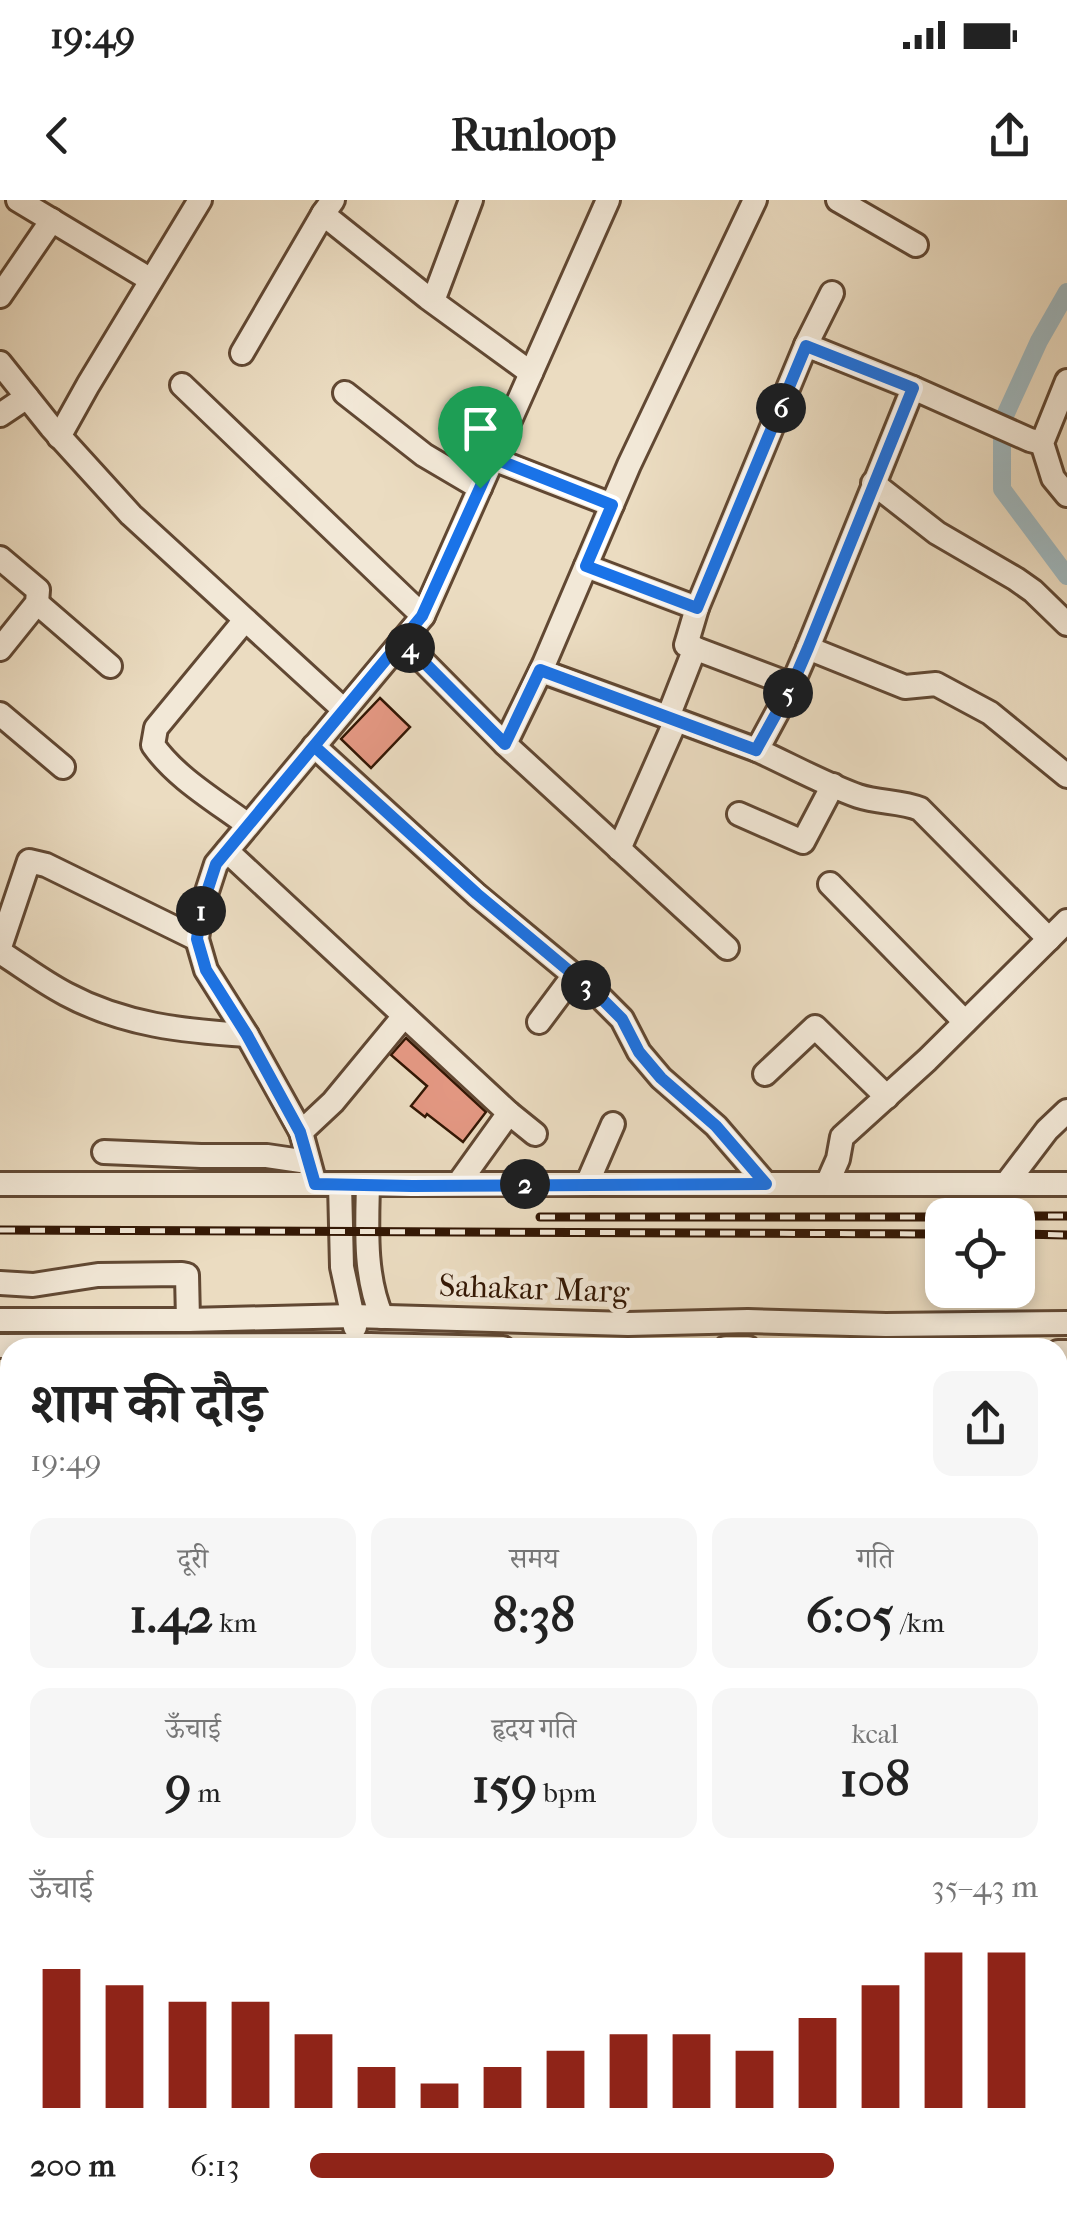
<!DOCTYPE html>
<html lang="hi">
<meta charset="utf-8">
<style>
body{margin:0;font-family:"IM FELL French Canon","Noto Serif Devanagari",serif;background:#f6f6f6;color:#222;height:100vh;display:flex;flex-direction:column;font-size:38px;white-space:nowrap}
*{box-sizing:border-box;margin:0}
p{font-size:32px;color:#767676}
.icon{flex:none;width:55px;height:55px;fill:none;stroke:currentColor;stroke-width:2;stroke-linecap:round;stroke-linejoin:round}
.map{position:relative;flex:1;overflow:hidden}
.panel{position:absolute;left:0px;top:1138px;width:1068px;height:888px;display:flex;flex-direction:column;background:#fff;border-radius:30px 30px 0 0;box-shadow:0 5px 15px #0003}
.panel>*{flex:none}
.controls{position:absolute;left:925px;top:998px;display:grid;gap:20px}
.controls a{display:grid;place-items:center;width:110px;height:110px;border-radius:20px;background:#fff;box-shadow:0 5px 15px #0003;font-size:50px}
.pin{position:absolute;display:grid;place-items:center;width:85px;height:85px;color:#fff;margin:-102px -42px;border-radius:50% 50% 50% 0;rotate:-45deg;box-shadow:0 0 10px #0007}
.pin .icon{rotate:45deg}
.km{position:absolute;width:50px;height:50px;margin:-25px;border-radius:50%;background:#222;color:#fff;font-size:28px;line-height:50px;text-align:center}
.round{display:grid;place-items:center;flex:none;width:105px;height:105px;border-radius:20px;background:#f6f6f6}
.head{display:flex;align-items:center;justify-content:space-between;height:170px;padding:0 30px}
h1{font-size:55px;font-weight:700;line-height:75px}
.metrics{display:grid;grid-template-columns:repeat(3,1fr);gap:15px;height:170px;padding:10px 30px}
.metrics div{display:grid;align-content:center;border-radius:20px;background:#f6f6f6;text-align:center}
.metrics b{font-size:50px;font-weight:700}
.metrics small{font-size:28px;font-weight:400}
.metrics p{font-size:28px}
.chart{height:280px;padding:20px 30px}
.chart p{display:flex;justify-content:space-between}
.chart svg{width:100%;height:180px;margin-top:10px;stroke:#8f2418;stroke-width:6}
ul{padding:0 30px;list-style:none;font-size:32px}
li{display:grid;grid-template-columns:160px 120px 1fr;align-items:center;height:75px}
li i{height:25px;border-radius:12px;background:#8f2418}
.status{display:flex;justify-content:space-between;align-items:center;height:70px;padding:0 50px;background:#fff;direction:ltr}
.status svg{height:28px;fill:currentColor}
header{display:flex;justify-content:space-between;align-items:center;height:130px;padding:0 30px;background:#fff;font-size:45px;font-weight:700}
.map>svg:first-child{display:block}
.green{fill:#c0be8d;stroke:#7a6a48;stroke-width:2.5}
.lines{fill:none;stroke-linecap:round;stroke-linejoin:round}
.canal{stroke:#9fb8bf;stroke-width:18}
.building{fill:#e49883;stroke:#331704;stroke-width:2.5}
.minor-casing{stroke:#614833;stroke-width:28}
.minor{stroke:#f2e8d7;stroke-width:22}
.rail-casing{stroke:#331704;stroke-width:9}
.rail{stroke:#f2e8d7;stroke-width:5;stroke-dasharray:15;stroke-linecap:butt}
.route-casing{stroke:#fff;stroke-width:20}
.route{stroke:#1a73e8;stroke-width:12}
.labels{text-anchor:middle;stroke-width:10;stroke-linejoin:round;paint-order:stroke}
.street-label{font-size:32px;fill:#331704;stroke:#f2e8d7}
</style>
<div class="status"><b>19:49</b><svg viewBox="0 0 49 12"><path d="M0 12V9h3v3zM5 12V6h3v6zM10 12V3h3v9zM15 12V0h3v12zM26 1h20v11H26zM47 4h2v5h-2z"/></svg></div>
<header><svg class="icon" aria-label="back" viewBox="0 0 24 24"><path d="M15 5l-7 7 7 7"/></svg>Runloop<svg class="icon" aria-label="share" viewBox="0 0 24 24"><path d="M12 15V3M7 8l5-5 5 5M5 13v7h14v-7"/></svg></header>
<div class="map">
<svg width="1067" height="2023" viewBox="0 0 1067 2023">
<rect width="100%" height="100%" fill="#ebdcc1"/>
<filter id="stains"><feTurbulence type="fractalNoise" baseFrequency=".002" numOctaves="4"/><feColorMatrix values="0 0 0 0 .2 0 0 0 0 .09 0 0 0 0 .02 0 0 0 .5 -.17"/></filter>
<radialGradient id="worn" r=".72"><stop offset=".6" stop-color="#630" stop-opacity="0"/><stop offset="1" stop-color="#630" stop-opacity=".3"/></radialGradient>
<!-- green -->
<path class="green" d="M977,2015H1043L1051,2023H971Z"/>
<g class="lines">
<!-- canal -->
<path class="canal" d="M1067,92L1039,141L1002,222V289L1067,376"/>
</g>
<!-- building -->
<g class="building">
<path d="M380,498L410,527L371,568L341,539Z"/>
<path d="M406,838L486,912L463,942L427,914L425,917L411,906L427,886L391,855Z"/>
</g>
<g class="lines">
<defs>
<g id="minor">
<path d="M18,0L151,80"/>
<path d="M333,0L323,14L428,98L531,173"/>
<path d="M838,0L916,45"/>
<path d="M0,96L52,20"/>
<path d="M433,101L471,0"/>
<path d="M806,145L832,93"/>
<path d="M242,153L323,14"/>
<path d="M0,163L51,227L131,315L344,510"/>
<path d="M1067,181L1042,243L1053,278L1067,295"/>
<path d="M182,185L423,416"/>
<path d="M913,188L1030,240L1042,243"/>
<path d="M345,193L424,255L480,288"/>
<path d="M0,215L27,197"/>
<path d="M59,237L88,185L200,0"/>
<path d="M493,259L612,305"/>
<path d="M873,283L937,333L1016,379L1033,391L1067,424"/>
<path d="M0,358L38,390L37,403L0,449"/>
<path d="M586,366L697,408L686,445L792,485L808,448L905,487L936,484L990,513L1067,576"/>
<path d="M37,403L110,466"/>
<path d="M697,408L806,145L913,188L808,448"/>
<path d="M245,420L156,528L153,545C176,578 216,601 248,625"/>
<path d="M402,440L505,544L544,464L629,265L755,0"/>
<path d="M541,471L676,520L619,649"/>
<path d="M792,485L757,550C790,565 824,584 858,596C879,603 901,601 920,609L1049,739"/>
<path d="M0,514L63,567"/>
<path d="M668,517L695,448"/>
<path d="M676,520L757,550"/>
<path d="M505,544L727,748"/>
<path d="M314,546L477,695L599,796L622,819L639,852L661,878L716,926L766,984"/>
<path d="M739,614L803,642L833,585"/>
<path d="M227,651L509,913L458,984"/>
<path d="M830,684L965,822"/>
<path d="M0,747L29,661L46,665L197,739"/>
<path d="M0,752C22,766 43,782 66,794C124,825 183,831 247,835"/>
<path d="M539,822L574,775"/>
<path d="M765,874L815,827L887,897"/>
<path d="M509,913L535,934"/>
<path d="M301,932L333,902L404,816"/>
<path d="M104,952L201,956H267L308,962"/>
<path d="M0,984H1067"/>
<path d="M315,984L301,932L247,835L206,770L197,739L201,710L216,664L423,416L608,0"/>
<path d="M340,984L342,1067L355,1127"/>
<path d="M368,984C367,1027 364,1076 382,1117"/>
<path d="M587,984L613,924"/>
<path d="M827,984L838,959L842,937L927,860L1067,721"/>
<path d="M1006,984L1047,930L1067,911"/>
<path d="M0,1083L33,1085L98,1075L182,1074L187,1075L188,1120"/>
<path d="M0,1120H188L352,1116L628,1124L748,1121L886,1125L1067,1123"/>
<path d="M0,1146L370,1145L503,1148"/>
<path d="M726,1148H748"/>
<path d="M1058,1152H1067"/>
<path d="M1058,1390L1067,1375"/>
<path d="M1058,1490L1067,1500"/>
<path d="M0,1660L4,1563V1308"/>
<path d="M0,1678L10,1700"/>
<path d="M0,1839L10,1828"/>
<path d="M1058,1857L1067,1848"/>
<path d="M1058,1925L1067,1933"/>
<path d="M129,2015L138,2023"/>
<path d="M898,2015L908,2023"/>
<path d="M38,2023L46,2015"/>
<path d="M348,2023L354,2015"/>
<path d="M796,2023L802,2015"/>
<path d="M853,2023L860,2015"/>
</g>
</defs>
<!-- minor casing -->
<use href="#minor" class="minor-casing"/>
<!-- minor -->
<use href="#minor" class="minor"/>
<defs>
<g id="rail">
<path d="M1018,1016H1067"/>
<path d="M540,1017H942"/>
<path d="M0,1030L942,1034"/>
<path d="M1018,1034L1067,1035"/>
</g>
</defs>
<!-- rail casing -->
<use href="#rail" class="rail-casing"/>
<!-- rail -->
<use href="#rail" class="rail"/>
</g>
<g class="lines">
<defs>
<path id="route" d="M480,288L422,416L216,664L201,710L197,739L206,770L247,835L300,932L315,984L412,986L766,984L716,926L661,878L639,852L622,819L599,796L477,694L314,546L402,440L505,544L540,470L756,550L792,485L808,448L913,188L806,146L697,408L586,366L612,305L493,258L480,288"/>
</defs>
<!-- route casing -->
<use href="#route" class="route-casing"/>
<!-- route -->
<use href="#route" class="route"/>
</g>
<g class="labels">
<!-- street labels -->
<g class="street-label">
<text transform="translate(534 1088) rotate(2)" y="11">Sahakar Marg</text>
</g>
</g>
<rect width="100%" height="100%" filter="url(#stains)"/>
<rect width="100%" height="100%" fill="url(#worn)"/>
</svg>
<div class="controls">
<a><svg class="icon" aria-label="locate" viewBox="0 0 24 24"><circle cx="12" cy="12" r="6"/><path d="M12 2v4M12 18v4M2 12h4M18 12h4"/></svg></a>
</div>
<div class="pin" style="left:480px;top:288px;background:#1e9e55"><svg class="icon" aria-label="arrive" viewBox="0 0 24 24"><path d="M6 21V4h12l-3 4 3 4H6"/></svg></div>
<b class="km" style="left:201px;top:711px">1</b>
<b class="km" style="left:525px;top:984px">2</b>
<b class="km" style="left:586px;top:785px">3</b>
<b class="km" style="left:410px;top:448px">4</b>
<b class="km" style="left:788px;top:493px">5</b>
<b class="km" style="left:781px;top:208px">6</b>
<section class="panel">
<div class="head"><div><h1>शाम की दौड़</h1><p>19:49</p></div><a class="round"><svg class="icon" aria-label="share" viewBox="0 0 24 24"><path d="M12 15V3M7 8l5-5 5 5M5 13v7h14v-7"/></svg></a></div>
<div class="metrics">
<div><p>दूरी</p><b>1.42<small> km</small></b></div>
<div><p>समय</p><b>8:38</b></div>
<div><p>गति</p><b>6:05<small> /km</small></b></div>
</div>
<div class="metrics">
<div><p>ऊँचाई</p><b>9<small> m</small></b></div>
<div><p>हृदय गति</p><b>159<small> bpm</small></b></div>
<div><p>kcal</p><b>108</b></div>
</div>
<div class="chart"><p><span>ऊँचाई</span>35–43 m</p>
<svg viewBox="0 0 160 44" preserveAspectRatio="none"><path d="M5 44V10M15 44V14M25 44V18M35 44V18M45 44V26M55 44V34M65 44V38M75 44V34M85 44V30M95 44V26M105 44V26M115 44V30M125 44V22M135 44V14M145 44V6M155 44V6"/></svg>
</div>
<ul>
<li><b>200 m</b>6:13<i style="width:72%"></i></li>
</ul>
</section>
</div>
